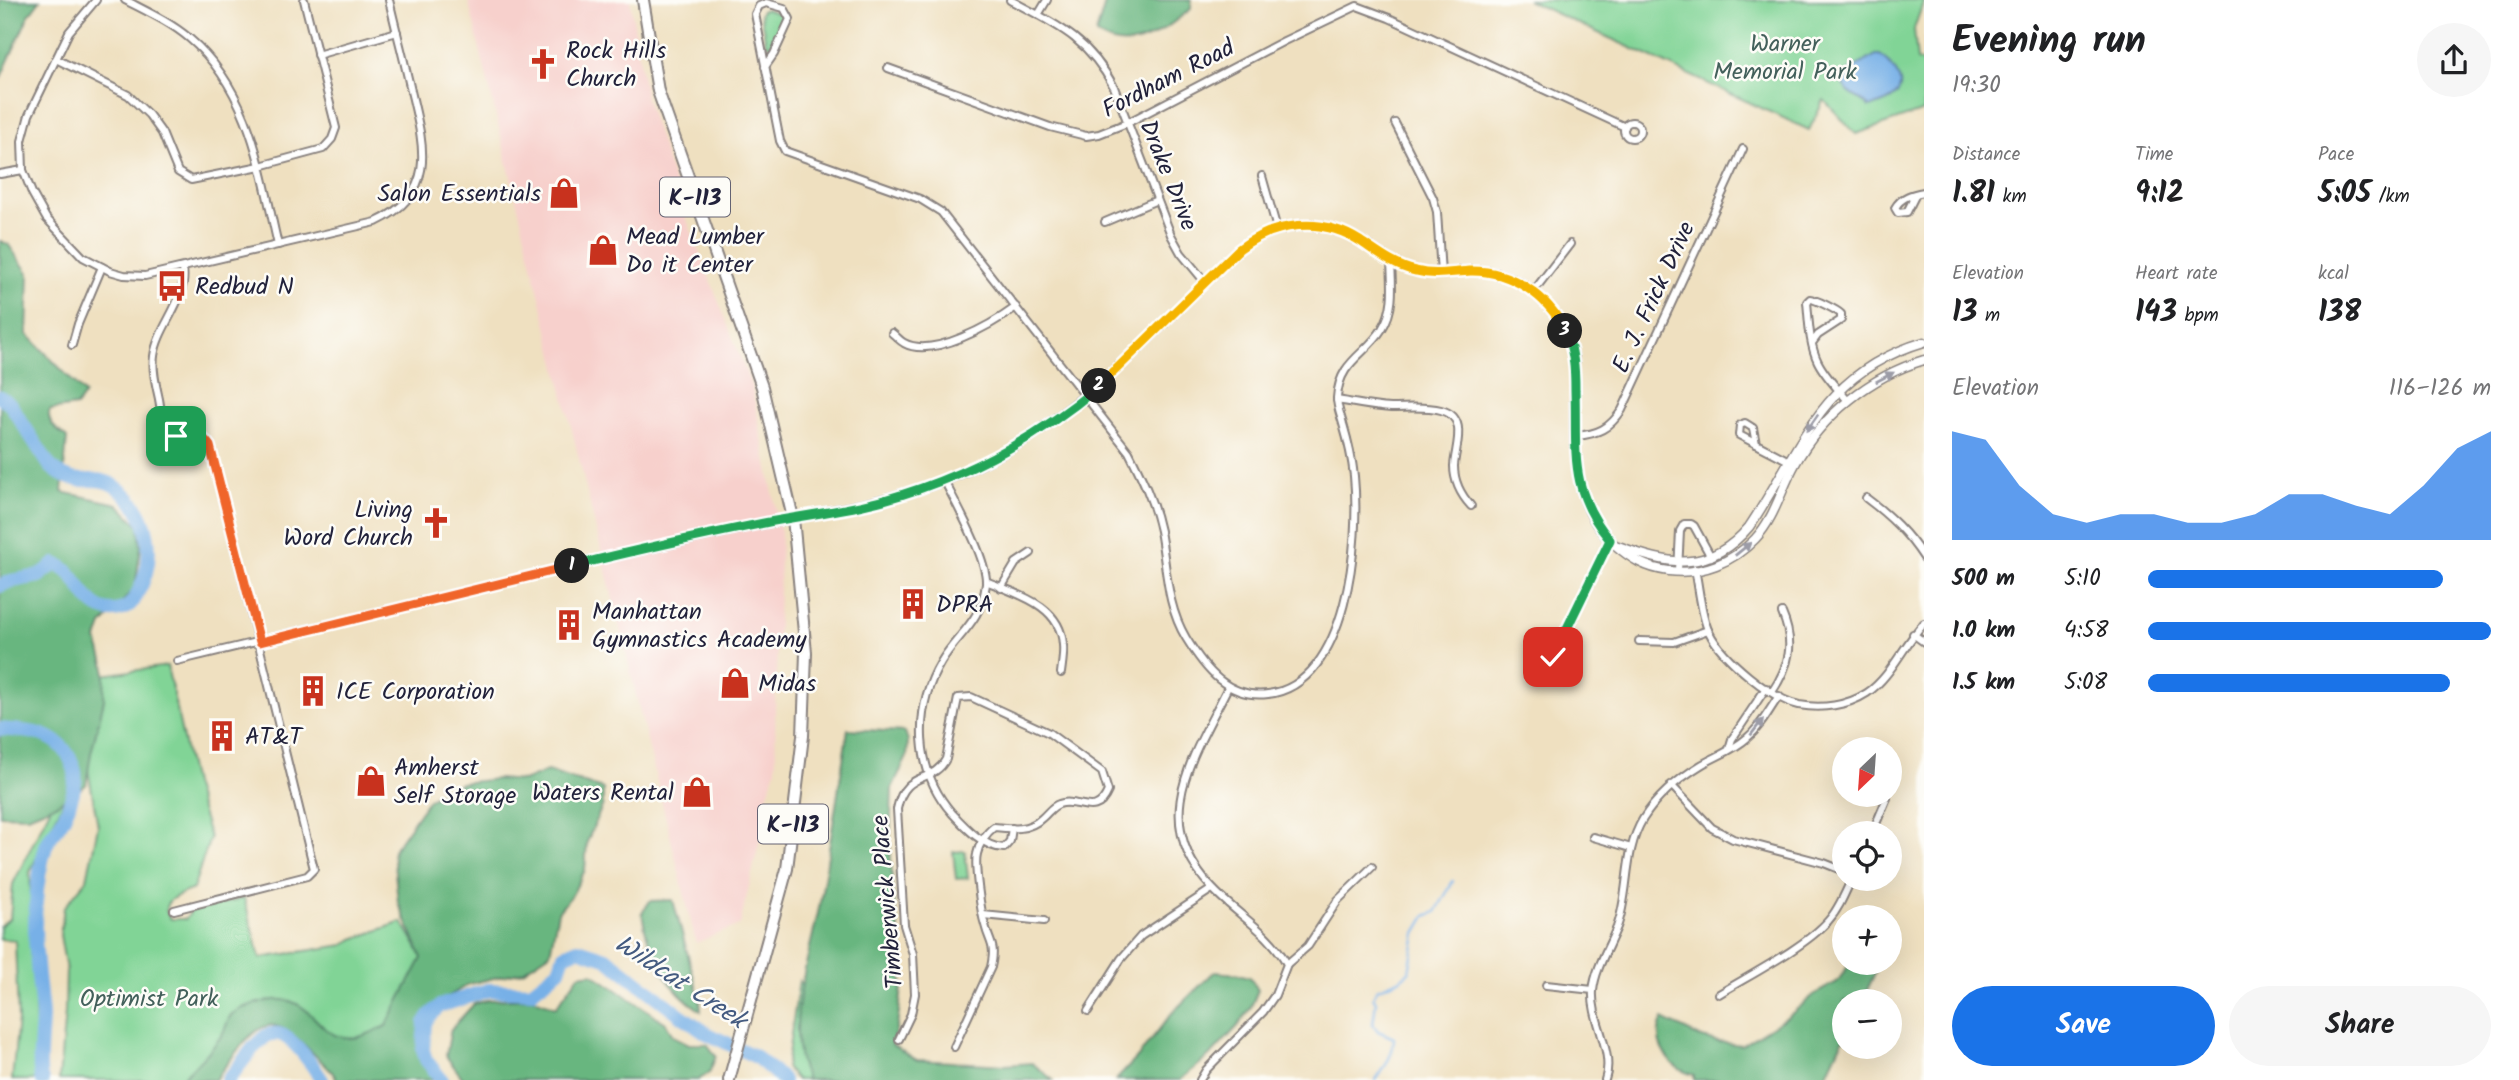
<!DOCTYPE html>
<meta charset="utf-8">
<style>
body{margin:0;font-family:Kalam,sans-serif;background:#f6f6f6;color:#202124;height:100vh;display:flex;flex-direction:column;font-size:26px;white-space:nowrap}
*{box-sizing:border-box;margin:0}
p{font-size:23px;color:#757577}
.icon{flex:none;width:38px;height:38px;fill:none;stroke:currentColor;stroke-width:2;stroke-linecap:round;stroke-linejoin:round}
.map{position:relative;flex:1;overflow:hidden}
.sheet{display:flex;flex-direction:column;background:#fff;width:595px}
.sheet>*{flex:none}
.needle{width:46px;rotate:205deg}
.tools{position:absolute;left:1832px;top:737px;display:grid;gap:14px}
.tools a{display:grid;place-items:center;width:70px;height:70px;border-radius:50%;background:#fff;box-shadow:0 7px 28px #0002;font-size:35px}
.pin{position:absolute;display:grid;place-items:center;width:60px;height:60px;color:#fff;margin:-30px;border-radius:14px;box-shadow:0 4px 10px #0006}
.km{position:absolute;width:35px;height:35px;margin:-18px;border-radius:50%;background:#222;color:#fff;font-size:19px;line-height:35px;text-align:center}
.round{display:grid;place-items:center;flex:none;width:74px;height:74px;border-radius:37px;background:#f6f6f6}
.head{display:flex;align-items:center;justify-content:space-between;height:119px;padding:0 28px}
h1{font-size:38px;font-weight:700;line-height:52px}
.metrics{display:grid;grid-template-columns:repeat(3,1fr);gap:10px;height:119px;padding:7px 28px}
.metrics div{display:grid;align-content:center}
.metrics b{font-size:30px;font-weight:700}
.metrics small{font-size:19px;font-weight:400}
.metrics p{font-size:19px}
.chart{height:196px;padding:14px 28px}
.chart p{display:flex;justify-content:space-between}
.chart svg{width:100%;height:126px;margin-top:7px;fill:#1a73e8;opacity:.7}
.cta{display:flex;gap:14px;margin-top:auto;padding:14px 28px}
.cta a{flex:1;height:80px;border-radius:42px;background:#1a73e8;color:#fff;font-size:28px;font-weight:700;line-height:80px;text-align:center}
.cta a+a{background:#f6f6f6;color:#202124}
ul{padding:0 28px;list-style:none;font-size:23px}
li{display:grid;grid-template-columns:112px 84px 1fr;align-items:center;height:52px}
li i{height:18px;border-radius:9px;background:#1a73e8}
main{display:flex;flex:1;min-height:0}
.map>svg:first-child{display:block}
.built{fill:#f7d0cc}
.green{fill:#81d496;stroke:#527b68;stroke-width:2}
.forest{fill:#68b67f;stroke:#456c5d;stroke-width:2}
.water{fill:#77b0e7;stroke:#4c6991;stroke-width:2}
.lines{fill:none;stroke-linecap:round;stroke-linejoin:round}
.stream{stroke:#77b0e7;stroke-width:2.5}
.river{stroke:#77b0e7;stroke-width:14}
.minor-casing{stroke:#88817e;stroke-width:10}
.tertiary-casing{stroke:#88817e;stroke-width:11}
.primary-casing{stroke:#88817e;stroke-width:14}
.minor{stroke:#fff;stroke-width:6}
.tertiary{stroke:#fff;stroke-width:8}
.primary{stroke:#fff;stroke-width:10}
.oneway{fill:#9c9ca7}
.split-1-casing{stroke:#fff;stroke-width:14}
.split-2-casing{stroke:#fff;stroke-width:14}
.split-3-casing{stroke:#fff;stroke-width:14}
.split-4-casing{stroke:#fff;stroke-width:14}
.split-1{stroke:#f0652b;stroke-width:9}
.split-2{stroke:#22a559;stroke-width:9}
.split-3{stroke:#f5b400;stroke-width:9}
.split-4{stroke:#22a559;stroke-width:9}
.labels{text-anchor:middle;stroke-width:5;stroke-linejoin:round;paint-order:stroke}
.shield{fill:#fdfcf7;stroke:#646373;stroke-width:2}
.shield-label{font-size:23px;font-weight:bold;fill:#22223b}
.park-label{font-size:24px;fill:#43605b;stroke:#fdfcf7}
.poi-label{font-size:24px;fill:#22223b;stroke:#fdfcf7;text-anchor:start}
.street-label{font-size:24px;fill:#22223b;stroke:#fdfcf7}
.water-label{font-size:26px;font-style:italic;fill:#445b80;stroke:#fdfcf7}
</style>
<main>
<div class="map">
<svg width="1924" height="1080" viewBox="0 0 1924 1080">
<rect width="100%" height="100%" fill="#fdfcf7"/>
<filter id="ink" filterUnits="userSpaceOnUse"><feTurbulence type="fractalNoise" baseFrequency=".0143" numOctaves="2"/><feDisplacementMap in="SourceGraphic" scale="14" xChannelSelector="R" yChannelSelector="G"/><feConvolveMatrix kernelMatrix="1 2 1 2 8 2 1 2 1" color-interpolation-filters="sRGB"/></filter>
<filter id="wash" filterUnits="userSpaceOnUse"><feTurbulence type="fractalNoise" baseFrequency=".00686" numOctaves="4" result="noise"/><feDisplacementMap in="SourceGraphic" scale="28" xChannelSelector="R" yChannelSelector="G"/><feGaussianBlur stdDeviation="1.57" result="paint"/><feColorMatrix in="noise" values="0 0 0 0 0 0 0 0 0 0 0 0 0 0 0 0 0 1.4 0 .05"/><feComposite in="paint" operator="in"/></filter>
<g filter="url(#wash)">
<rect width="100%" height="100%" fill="#efe0c0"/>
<!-- built -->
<path class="built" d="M468,0H630L646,99L686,217L752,388L781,534L775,710L776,770L767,796L764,822L740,925L696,943Z"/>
<!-- green -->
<g class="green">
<path d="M1527,0H1924L1914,29L1917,60L1924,63V111L1856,134L1824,100L1809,130Z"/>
<path d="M766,9L781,14L784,17L770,46L766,43L760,14L762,10Z"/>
<path d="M167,666L193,784L210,838L193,889C179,895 156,901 171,919H186L191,911L244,898L260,958L344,945L353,939L402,922L425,960L387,1034L347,1047L284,1022L253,1026L209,1080H59L65,1012L66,970L60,935L64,908L87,879L98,826L81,730L0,689Z"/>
<path d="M0,737L70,788L30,872L32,923L30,948L35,1001L38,1080H12L18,1019L15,940L0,939V926L10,918L13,884L60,788Z"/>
<path d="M965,851L968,878L956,879L953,852Z"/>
<path d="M799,981L869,1080H797L786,1068Z"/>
</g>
<!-- forest -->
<g class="forest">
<path d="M0,0H40L29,15L0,79Z"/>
<path d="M1106,0H1191V9C1164,30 1131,59 1096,34Z"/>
<path d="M0,241L8,244L29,274L27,334L85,394L76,406L50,410C45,423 58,430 67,438L62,492L118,504L139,526L141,547L135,588L102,625L97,639L105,667L104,700L91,753L86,785L57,804L28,816L0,815Z"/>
<path d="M848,729L905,732L908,741L907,757L892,788L890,842L893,894L902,949V988L897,1026L892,1045L917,1060L1005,1065L1032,1063L1053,1080H807C782,1029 810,956 820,903C830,845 839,787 848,729Z"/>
<path d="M547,771L603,789V804L587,842L585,870L572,895L558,912L550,953L523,971L469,984L430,1008L419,1028L420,1060L435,1080H337L332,1072C270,1010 268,1007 215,1080H180C195,1065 212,1051 223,1033C227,1026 227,1019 232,1014C241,1007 251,1005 262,1002C315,989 312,1038 350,1038C361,1039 376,1030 386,1026L422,958L398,902L393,851L429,799L461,783L497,779L523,781Z"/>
<path d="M673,900L700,1000L701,1011C666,988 648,954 642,913L650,901Z"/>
<path d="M1851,962L1877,963L1875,973L1862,1001H1844V1037L1824,1080H1694V1075C1670,1069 1650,1043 1663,1019L1702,1038L1718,1042L1742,1045L1790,1015L1815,994L1837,982Z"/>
<path d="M1214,972L1238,974L1250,977L1258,990L1250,1009L1238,1026L1213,1053L1180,1080H1116L1137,1058L1172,1013Z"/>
<path d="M592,973L666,1023L673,1036L689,1044H707L716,1056L709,1073L698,1080H464L446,1056L451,1029L474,1004L488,1000L532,998L556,1007L579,975Z"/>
</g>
<!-- water -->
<path class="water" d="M1876,55H1880C1909,79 1908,99 1869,107C1859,95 1847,98 1841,79L1850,70Z"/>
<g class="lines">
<!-- stream -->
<path class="stream" d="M1376,1080C1385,1068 1394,1053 1394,1038L1378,1031L1373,1024L1376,1002L1373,997L1377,989L1399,980L1409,972L1416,933L1426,916L1436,912L1453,881"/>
<!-- river -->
<g class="river">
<path d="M0,397L10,404L50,466C77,491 94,472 115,486C152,511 158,559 136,596C130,608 119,614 105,610C82,604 79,571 55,564L39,576L11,581L0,586"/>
<path d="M0,729C33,732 62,731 74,768C79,781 69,807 63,819C58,828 50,836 46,846C35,882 33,926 37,963C38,981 41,998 42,1016C42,1032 37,1069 42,1080"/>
<path d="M228,1080L253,1048L267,1035C271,1034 275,1033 279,1034C294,1038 314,1067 322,1080"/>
<path d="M442,1080L426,1060L423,1050L425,1023L430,1015L440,1006L488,990L531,992L559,970L564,955L578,949L606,958L682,1016L708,1034L756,1057L783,1080"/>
</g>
</g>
</g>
<g filter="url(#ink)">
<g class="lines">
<defs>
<g id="minor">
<path d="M96,0L69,32L29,115L22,141L23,170L32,193L46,218L83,257L110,271L124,275L145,276L376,222C438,193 424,146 411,91C404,60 396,30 389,0"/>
<path d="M125,0C148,12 170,22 189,38C251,90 261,172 278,245"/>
<path d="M1010,0C1057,25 1088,38 1114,87L1171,235L1181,253L1205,282"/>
<path d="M1038,15L1047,0"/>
<path d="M317,55L397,32"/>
<path d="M56,59L128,95L149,115L162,133L178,172L191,180L260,166L323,149L332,139L336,128L304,0"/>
<path d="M765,67L774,54L790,19L784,8L766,3L759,6L755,14L780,141L785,151L920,199L941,212L1129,452C1142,478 1154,502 1160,531C1167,567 1166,605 1186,638C1205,669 1228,699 1268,694C1349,684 1360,539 1354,476C1352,458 1348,441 1343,424C1341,416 1337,407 1337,398C1339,361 1366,355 1382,329C1395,309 1392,285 1391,262"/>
<path d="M888,68L1050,127L1086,136L1099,134L1127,123L1284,41L1357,6L1389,18L1625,127"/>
<circle cx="1632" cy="130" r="8"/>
<path d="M1395,123L1433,198L1437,212L1441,274"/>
<path d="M0,174L23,170"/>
<path d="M1262,176L1277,229"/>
<path d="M1916,194L1907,212L1898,213L1895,208C1901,197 1912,194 1924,192"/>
<path d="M1105,222L1157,200"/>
<path d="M1533,292L1570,244"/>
<path d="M892,333C896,336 900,341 904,343C933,359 993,324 1016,307"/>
<path d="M1812,343L1818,335L1841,320V314C1837,310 1815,299 1810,299L1807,302C1809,321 1809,344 1818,362C1825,376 1838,389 1848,401"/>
<path d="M72,345L78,324L102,267"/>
<path d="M1337,400C1355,403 1373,407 1391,408C1407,408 1426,406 1441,410C1469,417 1455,447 1454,466C1454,482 1461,495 1471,506"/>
<path d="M1576,436C1598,434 1609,429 1622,410L1743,149"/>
<path d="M1756,444L1753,428L1745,423L1740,425L1739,435L1793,463"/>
<path d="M944,480C956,504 988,560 986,584C981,623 958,633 941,662C913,709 915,771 952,813C964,826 984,848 1004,848L1010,841L1012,828"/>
<path d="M1866,498C1890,516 1908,533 1924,558"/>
<path d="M1695,569C1699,587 1701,616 1709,632C1722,658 1771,699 1799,705C1822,709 1847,706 1867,693C1891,677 1904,644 1924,623"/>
<path d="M1678,571L1680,531L1684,524H1691L1694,526L1711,557"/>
<path d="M986,581C1017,594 1061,605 1063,645C1064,654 1062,664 1061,673"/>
<path d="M1001,588L1016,563L1031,553"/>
<path d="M1913,634L1924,642"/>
<path d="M1639,641L1674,642L1708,630"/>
<path d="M1553,657L1610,540"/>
<path d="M177,661L596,560L762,524"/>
<path d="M1772,692C1790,665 1795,643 1782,613"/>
<path d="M1729,749L1732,739L1766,688"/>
<path d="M1671,785L1712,828L1733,839L1824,863L1844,871"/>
<path d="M1872,833L1887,798"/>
<path d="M1593,837L1631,848"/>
<path d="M174,910L307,876L314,869L210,446C196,425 180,444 168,430C161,422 161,409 159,399C156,385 152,370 154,356C158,326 188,299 183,269"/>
<path d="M983,915L1044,921"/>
<path d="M1287,964L1308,946L1338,900L1372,867"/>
<path d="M1546,985L1593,990"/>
<path d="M1719,994C1750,975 1805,947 1828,921C1839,909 1845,893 1852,878"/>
<path d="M1088,1011L1121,959L1141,936L1212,889"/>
<path d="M899,1039L911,1014L915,994L913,954L904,925L897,809C905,769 932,785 946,759L958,698L971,697L1049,733L1102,772L1108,791C1096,820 1078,797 1059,804C1052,806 1048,813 1042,818C1029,831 1011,829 994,827C986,833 979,844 977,854C974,865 981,913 985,925C990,945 996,944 991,967L954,1047"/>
<path d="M1200,1080L1206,1070L1263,1012L1275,995L1287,964C1269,931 1237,915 1212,888C1147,820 1194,756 1228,687"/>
<path d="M1605,1080C1615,1052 1591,1021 1593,991C1595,969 1609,947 1617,927C1630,892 1623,852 1643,819C1658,795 1678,779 1701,765C1716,756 1734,750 1747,738C1761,727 1769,710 1779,696"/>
</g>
<g id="tertiary">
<path d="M762,524C823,512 884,503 943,481C1066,434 1147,338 1239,249C1274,223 1320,216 1359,240C1378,252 1393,265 1415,271C1434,276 1453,271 1473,271C1525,271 1563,310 1574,358C1578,420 1562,498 1614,544C1631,559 1646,568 1669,571C1702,575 1733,562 1755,539C1775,518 1781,489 1795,464C1822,415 1871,376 1924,360"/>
<path d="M1618,546C1669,565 1709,574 1749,527C1803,447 1820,373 1924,342"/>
</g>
<path id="primary" d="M643,0L658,91L762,387L793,518L806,653L803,736L787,869L729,1080"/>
</defs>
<!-- minor casing -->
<use href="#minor" class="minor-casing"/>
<!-- tertiary casing -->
<use href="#tertiary" class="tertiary-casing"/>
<!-- primary casing -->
<use href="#primary" class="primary-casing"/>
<!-- minor -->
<use href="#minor" class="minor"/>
<!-- tertiary -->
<use href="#tertiary" class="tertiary"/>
<!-- primary -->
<use href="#primary" class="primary"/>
</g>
<!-- one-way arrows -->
<defs><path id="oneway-solid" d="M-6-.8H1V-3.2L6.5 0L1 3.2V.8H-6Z" transform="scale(1.75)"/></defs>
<g class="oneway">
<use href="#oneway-solid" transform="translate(1885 377) rotate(-28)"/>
<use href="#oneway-solid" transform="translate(1812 423) rotate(125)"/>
<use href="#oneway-solid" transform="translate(1743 549) rotate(-39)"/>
<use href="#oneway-solid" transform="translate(1757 727) rotate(-52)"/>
</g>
</g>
<g class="lines" filter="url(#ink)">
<defs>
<path id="split-1" d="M176,436C191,435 201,432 210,446L260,642L572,566"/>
<path id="split-2" d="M572,566C636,550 700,536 764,523C804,515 845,511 884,500C963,478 1036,439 1099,386"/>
<path id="split-3" d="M1099,386L1239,249C1274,222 1322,216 1360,241C1378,253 1394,266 1416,271C1434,276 1452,272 1470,271C1510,270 1548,295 1565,331"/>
<path id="split-4" d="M1553,657L1610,540C1568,490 1577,451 1575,390C1575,369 1574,350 1565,331"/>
</defs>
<!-- split-1 casing -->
<use href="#split-1" class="split-1-casing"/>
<!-- split-2 casing -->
<use href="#split-2" class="split-2-casing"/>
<!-- split-3 casing -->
<use href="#split-3" class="split-3-casing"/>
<!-- split-4 casing -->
<use href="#split-4" class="split-4-casing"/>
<!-- split-1 -->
<use href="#split-1" class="split-1"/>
<!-- split-2 -->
<use href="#split-2" class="split-2"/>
<!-- split-3 -->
<use href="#split-3" class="split-3"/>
<!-- split-4 -->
<use href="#split-4" class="split-4"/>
</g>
<!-- icons -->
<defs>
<symbol id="church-bare" viewBox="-9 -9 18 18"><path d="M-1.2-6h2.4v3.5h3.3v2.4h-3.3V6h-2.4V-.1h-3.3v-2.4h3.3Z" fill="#c8321e" stroke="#fdfcf7" stroke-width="2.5" paint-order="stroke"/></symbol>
<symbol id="shop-bare" viewBox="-9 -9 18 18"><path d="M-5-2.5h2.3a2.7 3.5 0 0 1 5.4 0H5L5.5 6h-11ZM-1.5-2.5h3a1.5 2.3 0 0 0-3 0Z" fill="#c8321e" stroke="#fdfcf7" stroke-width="2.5" paint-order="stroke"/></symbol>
<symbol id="bus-bare" viewBox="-9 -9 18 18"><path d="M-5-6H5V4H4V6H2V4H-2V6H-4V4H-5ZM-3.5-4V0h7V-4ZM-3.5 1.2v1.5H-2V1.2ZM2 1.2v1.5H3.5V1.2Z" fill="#c8321e" stroke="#fdfcf7" stroke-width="2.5" paint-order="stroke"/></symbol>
<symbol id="building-bare" viewBox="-9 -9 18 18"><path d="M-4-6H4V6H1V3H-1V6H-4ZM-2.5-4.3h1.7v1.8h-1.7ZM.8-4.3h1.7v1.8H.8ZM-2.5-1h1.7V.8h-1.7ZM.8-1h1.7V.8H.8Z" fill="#c8321e" stroke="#fdfcf7" stroke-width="2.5" paint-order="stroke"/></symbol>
</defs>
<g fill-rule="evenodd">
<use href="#church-bare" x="521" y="42" width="44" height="44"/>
<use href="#shop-bare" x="542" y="171" width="44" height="44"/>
<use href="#shop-bare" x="581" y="228" width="44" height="44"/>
<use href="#bus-bare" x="150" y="264" width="44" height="44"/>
<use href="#church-bare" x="414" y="501" width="44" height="44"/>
<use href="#building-bare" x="891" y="582" width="44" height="44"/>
<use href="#building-bare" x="547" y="603" width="44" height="44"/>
<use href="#shop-bare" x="713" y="661" width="44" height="44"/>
<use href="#building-bare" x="291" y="669" width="44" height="44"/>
<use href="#building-bare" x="200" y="714" width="44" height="44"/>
<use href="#shop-bare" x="349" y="759" width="44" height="44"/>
<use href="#shop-bare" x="675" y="770" width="44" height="44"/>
</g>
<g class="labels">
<!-- shield labels -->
<g class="shield">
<rect x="660" y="177.5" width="70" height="39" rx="5"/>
<rect x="758" y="804.5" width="70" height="39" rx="5"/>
</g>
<g class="shield-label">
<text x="695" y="205">K-113</text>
<text x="793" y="832">K-113</text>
</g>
<!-- park labels -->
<g class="park-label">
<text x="1785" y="51">Warner<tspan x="1785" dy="28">Memorial Park</tspan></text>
<text x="149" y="1006">Optimist Park</text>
</g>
<!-- poi labels -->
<g class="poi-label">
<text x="566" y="58">Rock Hills<tspan x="566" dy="28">Church</tspan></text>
<text x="541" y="201" text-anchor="end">Salon Essentials</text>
<text x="626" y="244">Mead Lumber<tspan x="626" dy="28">Do it Center</tspan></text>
<text x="195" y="294">Redbud N</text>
<text x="413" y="517" text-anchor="end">Living<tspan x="413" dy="28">Word Church</tspan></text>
<text x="936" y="612">DPRA</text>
<text x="592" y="619">Manhattan<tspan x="592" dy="28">Gymnastics Academy</tspan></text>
<text x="758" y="691">Midas</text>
<text x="336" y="699">ICE Corporation</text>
<text x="245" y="744">AT&amp;T</text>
<text x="394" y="775">Amherst<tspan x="394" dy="28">Self Storage</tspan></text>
<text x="674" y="800" text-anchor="end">Waters Rental</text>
</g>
<!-- street labels -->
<g class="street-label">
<text transform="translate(1168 78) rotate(-27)" y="8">Fordham Road</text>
<text transform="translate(1169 175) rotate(68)" y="8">Drake Drive</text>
<text transform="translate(1653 297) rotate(-65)" y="8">E. J. Frick Drive</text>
<text transform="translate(887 902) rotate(-95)" y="8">Timberwick Place</text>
</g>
<!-- water labels -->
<g class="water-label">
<text transform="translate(681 981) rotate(33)" y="9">Wildcat Creek</text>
</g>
</g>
</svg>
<div class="tools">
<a><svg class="needle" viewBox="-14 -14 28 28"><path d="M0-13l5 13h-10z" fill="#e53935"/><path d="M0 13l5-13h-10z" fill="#757577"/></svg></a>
<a><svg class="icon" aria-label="locate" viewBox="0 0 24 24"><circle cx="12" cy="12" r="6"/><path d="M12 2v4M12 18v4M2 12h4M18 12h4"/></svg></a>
<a>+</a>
<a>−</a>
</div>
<div class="pin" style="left:176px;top:436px;background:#1e9e55"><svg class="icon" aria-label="arrive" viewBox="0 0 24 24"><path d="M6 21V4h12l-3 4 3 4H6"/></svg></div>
<div class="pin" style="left:1553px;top:657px;background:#d93025"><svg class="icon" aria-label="check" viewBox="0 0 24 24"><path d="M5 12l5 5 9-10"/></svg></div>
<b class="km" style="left:572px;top:566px">1</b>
<b class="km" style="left:1099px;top:386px">2</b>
<b class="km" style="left:1565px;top:331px">3</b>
</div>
<section class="sheet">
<div class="head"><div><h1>Evening run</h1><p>19:30</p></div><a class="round"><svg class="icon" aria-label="share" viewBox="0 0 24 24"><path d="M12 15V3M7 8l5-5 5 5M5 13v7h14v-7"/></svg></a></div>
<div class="metrics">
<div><p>Distance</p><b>1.81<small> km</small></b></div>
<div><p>Time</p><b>9:12</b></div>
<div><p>Pace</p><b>5:05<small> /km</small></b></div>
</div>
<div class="metrics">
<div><p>Elevation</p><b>13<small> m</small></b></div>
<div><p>Heart rate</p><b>143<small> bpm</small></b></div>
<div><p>kcal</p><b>138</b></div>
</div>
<div class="chart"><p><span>Elevation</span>116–126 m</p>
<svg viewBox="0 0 160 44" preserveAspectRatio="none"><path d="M0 44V6L10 9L20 25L30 35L40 38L50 35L60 35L70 38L80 38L90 35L100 28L110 28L120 32L130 35L140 25L150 12L160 6V44z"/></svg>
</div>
<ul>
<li><b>500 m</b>5:10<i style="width:86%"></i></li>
<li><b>1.0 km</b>4:58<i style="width:100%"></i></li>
<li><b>1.5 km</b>5:08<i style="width:88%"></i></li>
</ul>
<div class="cta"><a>Save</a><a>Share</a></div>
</section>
</main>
